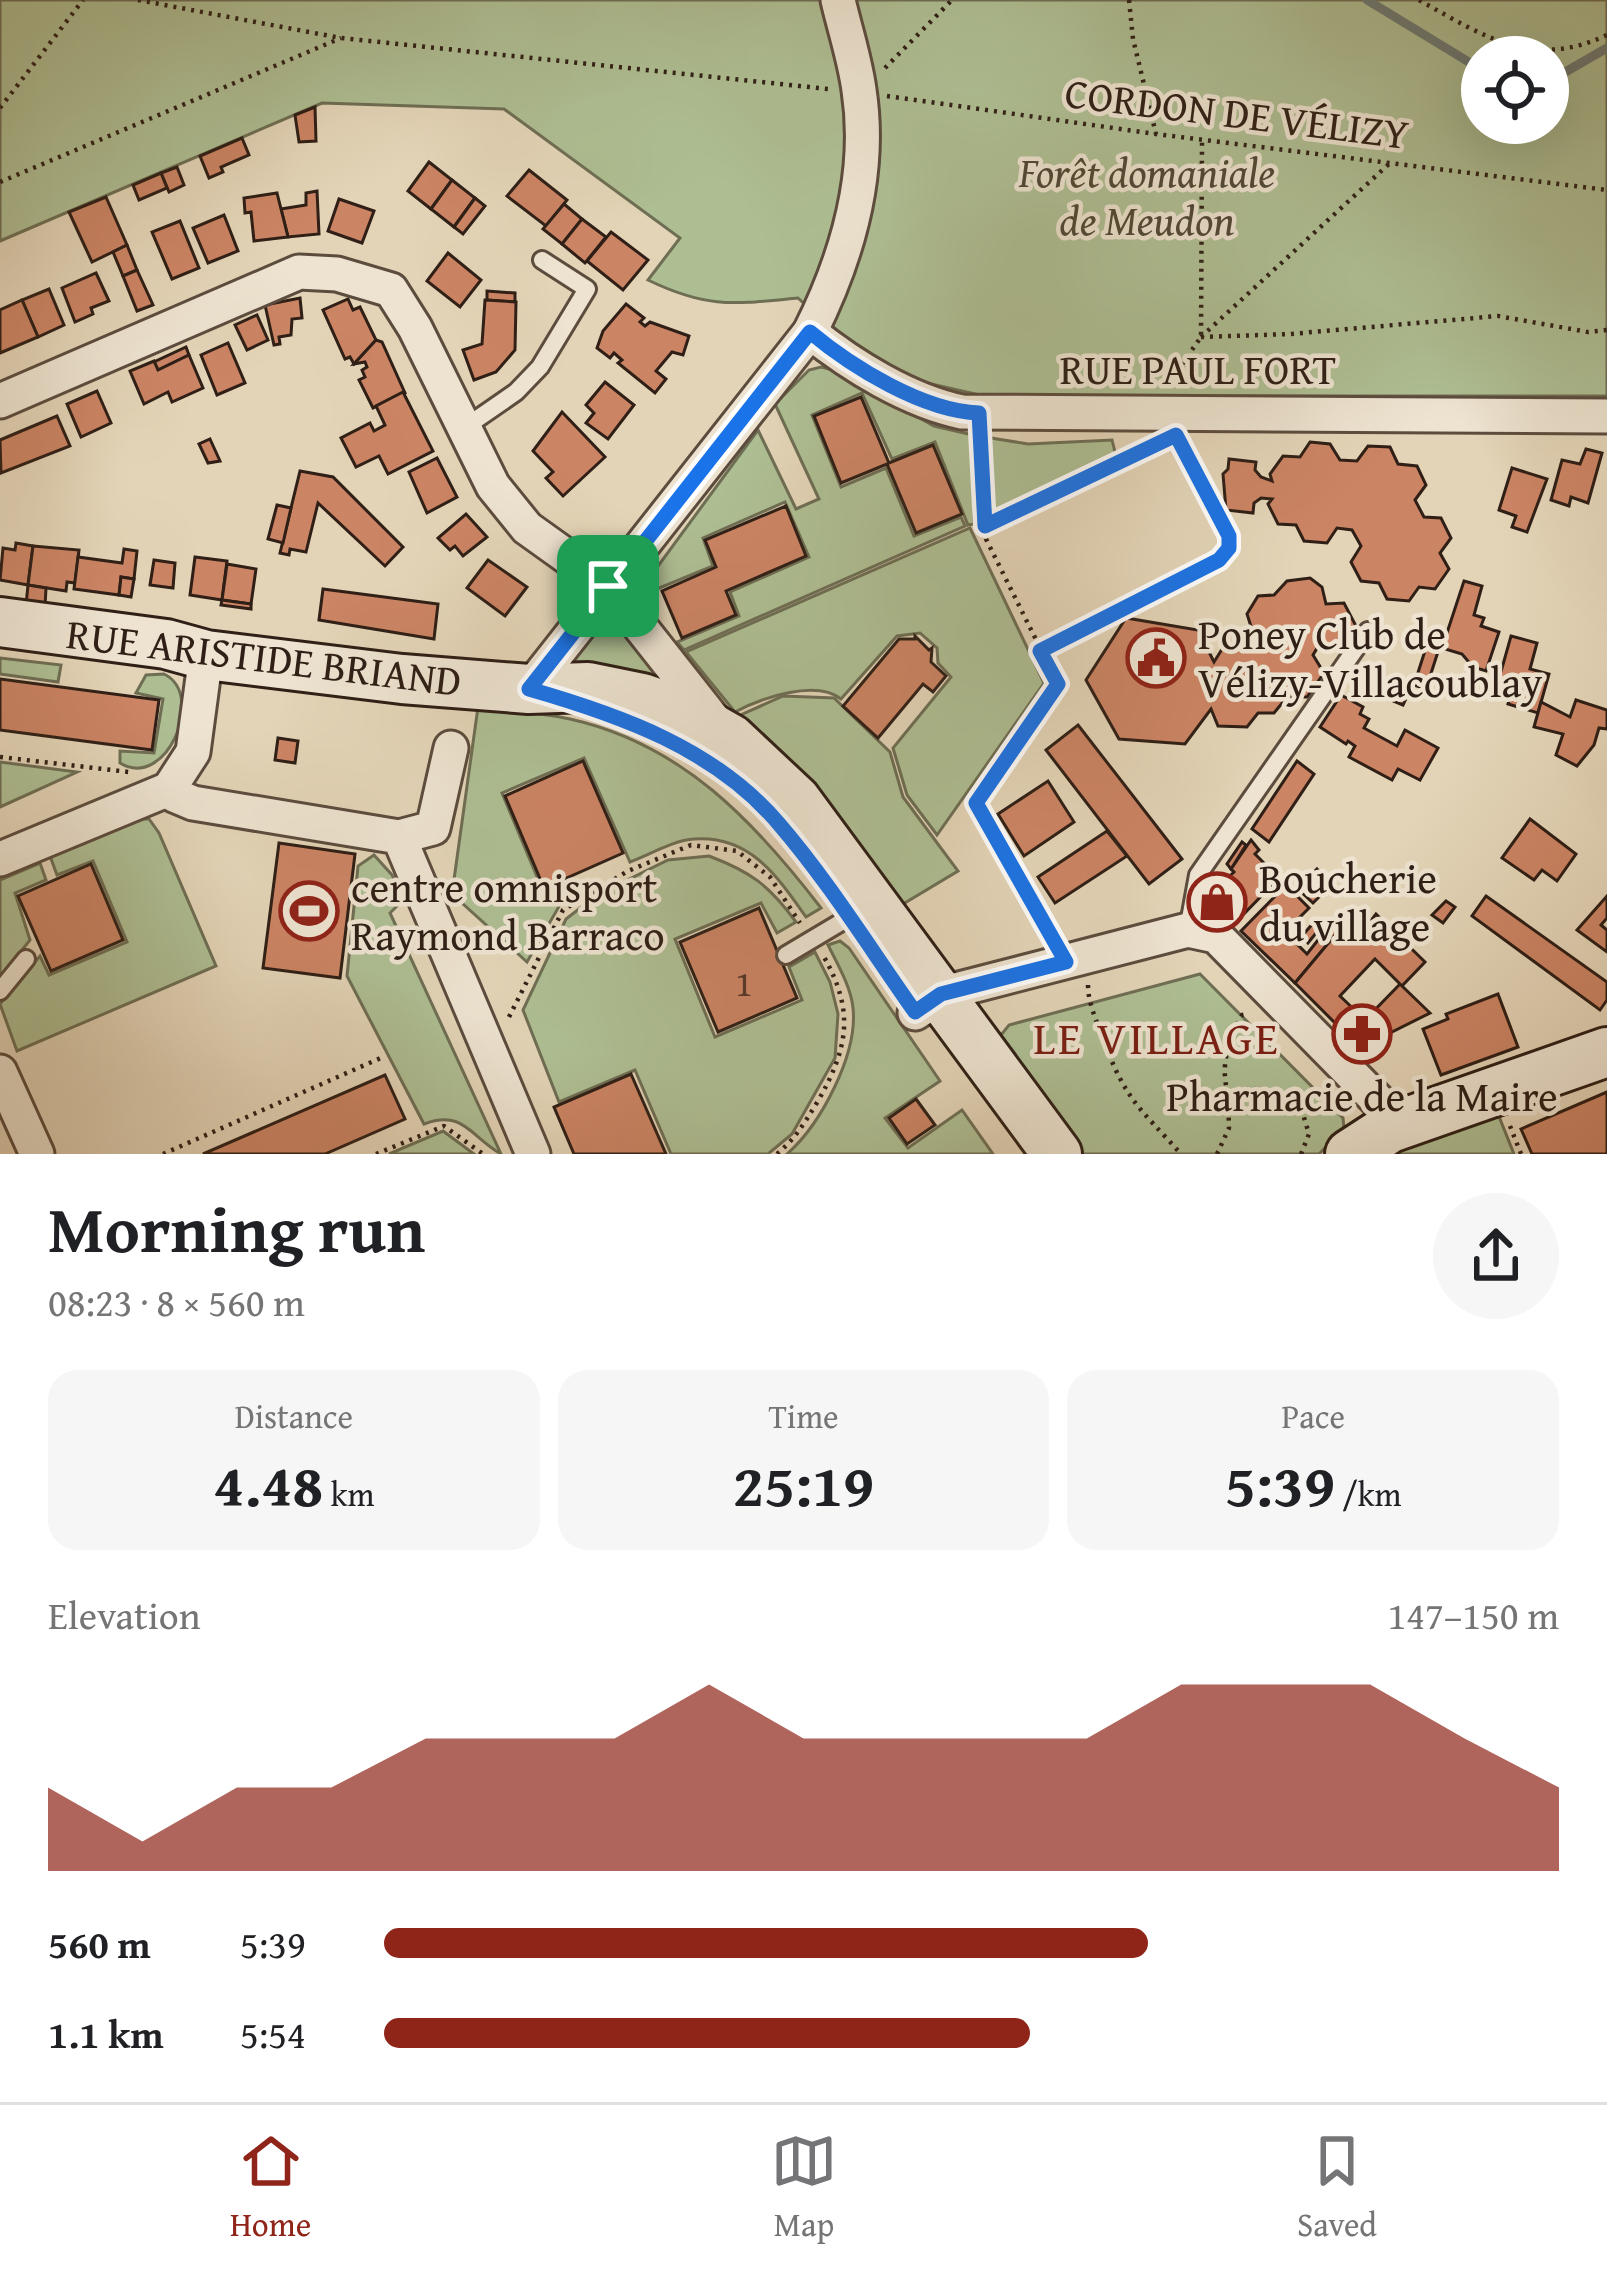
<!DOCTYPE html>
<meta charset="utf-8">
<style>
body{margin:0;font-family:"Gentium Book Plus",serif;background:#f6f6f6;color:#202124;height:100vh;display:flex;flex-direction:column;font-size:45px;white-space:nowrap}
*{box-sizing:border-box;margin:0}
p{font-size:39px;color:#757577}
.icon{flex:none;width:66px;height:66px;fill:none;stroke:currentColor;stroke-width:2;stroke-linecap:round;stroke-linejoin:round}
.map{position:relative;height:1154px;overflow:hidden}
.panel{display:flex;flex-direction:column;background:#fff;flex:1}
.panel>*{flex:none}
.controls{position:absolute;left:1461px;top:36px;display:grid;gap:24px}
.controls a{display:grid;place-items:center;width:108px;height:108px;border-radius:50%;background:#fff;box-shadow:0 12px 48px #0002;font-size:60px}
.pin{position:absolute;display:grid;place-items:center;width:102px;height:102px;color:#fff;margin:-51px;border-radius:24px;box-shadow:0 6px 18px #0006}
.round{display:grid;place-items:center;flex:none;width:126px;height:126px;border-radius:63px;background:#f6f6f6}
.overview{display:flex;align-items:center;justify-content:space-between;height:204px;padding:0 48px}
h1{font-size:66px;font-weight:600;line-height:90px}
.figures{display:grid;grid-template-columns:repeat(3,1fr);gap:18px;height:204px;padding:12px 48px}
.figures div{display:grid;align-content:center;border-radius:30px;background:#f6f6f6;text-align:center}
.figures b{font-size:60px;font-weight:600}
.figures small{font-size:33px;font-weight:400}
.figures p{font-size:33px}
.chart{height:336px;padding:24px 48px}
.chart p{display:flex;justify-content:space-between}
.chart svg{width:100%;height:216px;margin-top:12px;fill:#8f2418;opacity:.7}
ul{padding:0 48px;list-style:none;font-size:39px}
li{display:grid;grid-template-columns:192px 144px 1fr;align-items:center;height:90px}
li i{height:30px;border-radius:15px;background:#8f2418}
.tabs{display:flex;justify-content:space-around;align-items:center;height:168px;border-top:3px solid #e0e0e0;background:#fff;font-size:33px;color:#757577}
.tabs a{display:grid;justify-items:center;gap:6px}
.tabs .active{color:#8f2418}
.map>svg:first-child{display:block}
.green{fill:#aebe93;stroke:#6e6e54;stroke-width:3;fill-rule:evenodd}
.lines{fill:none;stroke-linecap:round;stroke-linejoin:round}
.stream{stroke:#6d7a75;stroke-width:9}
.building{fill:#cb8464;stroke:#2f1f16;stroke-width:3;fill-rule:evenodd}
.lane-casing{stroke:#5c4c3e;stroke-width:22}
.street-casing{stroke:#5c4c3e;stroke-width:39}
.secondary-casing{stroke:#2f1f16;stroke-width:54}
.path{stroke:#2f1f16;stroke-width:4.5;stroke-dasharray:3 6;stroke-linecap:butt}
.lane{stroke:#ede3d0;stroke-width:16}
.street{stroke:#ede3d0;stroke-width:33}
.secondary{stroke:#ede3d0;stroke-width:48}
.route-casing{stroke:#fff;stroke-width:24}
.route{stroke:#1a73e8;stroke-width:15}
.labels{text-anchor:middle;stroke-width:9;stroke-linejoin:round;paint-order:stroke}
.number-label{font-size:36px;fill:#56382a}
.street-label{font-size:42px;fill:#2f1f16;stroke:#ede3d0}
.park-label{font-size:42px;font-style:italic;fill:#4f4735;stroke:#ede3d0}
.poi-label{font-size:42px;fill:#2f1f16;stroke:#ede3d0;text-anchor:start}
.neighbourhood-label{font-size:45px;letter-spacing:3px;fill:#7a1f14;stroke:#ede3d0}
</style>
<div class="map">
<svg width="1607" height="1154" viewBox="0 0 1607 1154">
<rect width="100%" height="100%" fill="#e3d4b7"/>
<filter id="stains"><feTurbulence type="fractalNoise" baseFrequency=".00167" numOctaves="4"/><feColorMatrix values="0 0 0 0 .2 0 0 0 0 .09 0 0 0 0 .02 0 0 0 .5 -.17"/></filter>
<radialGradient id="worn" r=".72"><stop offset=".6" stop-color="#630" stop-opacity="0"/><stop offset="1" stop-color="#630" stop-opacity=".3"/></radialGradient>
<!-- green -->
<g class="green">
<path d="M0,0H1607V396H984L918,381L850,346L798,298C734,304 708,309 648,280L680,238L504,109L322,103L0,241ZM1482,57H1548V123H1482Z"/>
<path d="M821,367L837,371L934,426L973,435L974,524L968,525L935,442L892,459L862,393L812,415L841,487L886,468L914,536L961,517L965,526L684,650L677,642L739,616L730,592L809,557L785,502L703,538L713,566L657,589L647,581L758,430L796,509L819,499L775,404L809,370Z"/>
<path d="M985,437L1028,444L1112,440L1116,456L992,516Z"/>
<path d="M970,528L1044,683L937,835L907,795L893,748L951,677L938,663L937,648L920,633L897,636L841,699C816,679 761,698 735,712L686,652Z"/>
<path d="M612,619L616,622L664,686L569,670C575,652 593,623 612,619Z"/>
<path d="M0,658L61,665L58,682L0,674Z"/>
<path d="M164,674C207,695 166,791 120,763V751L154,753L163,699L136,693L146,675Z"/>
<path d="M783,696L834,698L890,752L903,797L958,871L893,910L736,717Z"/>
<path d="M478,707C508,711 540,712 570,719C682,744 754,821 821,908L806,917C777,876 750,835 694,839C674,840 649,855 630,862L584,758L502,793L543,891L554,888L561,903L527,962L452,894Z"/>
<path d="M0,762L77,772L0,807Z"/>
<path d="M135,819H149L159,833L216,966L17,1051L0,1004L40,956L49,975L127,942L93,861L57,875L50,856Z"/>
<path d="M374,855L392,875L405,898L390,913L501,1154C470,1136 463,1109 424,1124L347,976L358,866Z"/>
<path d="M709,856C751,872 769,885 796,922L777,933L761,903L675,939L715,1037L802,1000L789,967L815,952L830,982L838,1014L835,1058L792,1134L768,1154H671L635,1070L559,1102L523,1010L566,919L597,895L668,860Z"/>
<path d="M40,863L46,880L15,893L30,940L0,978V880Z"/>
<path d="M840,941L849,948L940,1081L885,1118L908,1148L962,1110L993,1154H787C821,1124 858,1054 853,1008C851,987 837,963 828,945Z"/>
<path d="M1200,974L1343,1118L1344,1129L1319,1154H1082L1002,1053L1001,1035L1009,1025Z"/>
<path d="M1496,1109L1514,1154H1385Z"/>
<path d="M443,1131L474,1154H389Z"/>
</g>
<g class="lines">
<!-- stream -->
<g class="stream">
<path d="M1367,0L1482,70"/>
<path d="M1548,82L1607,48"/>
</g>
</g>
<!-- building -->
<g class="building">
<path d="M315,107L316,141L299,142L295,115Z"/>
<path d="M242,138L249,155L221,167L223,172L209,178L200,156Z"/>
<path d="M429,162L452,180L431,209L408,191Z"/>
<path d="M177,167L184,185L169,192L161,173Z"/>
<path d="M529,170L567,200L546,226L507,196Z"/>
<path d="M161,173L167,188L139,200L133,185Z"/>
<path d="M452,180L475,198L454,227L431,209Z"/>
<path d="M317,191L319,234L288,237L281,209L306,205V193Z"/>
<path d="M277,193L288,237L254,241L251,212L245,213L244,198Z"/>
<path d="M106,197L127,245L92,262L69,212Z"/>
<path d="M475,198L485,206L463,234L454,227Z"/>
<path d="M339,199L374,211L362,243L328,231Z"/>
<path d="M564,204L582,219L562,244L543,229Z"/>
<path d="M224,215L238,251L208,263L193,228Z"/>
<path d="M582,219L606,237L585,263L562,244Z"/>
<path d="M180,221L199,268L172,279L152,232Z"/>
<path d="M611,232L648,260L623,290L587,261Z"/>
<path d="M127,245L137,270L123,276L113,252Z"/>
<path d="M448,253L481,280L460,307L427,281Z"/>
<path d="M137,270L153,305L137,311L123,276Z"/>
<path d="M96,273L109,301L91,308L93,314L75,322L62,288Z"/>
<path d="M49,289L64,325L38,337L22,300Z"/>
<path d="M487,291L515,293V302L487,300Z"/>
<path d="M300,298L302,318L292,319L291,335L279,337L280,344L274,345L265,305Z"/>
<path d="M348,299L353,310L360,307L376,340L354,364L350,357L345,359L323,310Z"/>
<path d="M22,300L38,337L0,353V310Z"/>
<path d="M485,300L516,302L515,350L496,372L474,380L463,350L482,344Z"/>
<path d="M626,304L644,318L640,322L645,326L650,322L689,336L683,355L672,352L656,371L666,379L655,393L618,363L622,360L614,353L610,358L597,348L603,331Z"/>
<path d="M257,315L268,340L247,350L235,325Z"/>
<path d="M376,340L382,342L405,393L373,408L359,380L365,377L362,370L367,367L365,362L354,364Z"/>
<path d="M228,343L245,383L217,395L201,355Z"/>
<path d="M186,347L189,355L158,370L154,362Z"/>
<path d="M189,355L203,388L172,402L168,392L144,404L130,371L154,361L158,370Z"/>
<path d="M605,382L634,405L608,439L586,423L594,413L586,405Z"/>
<path d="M97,391L111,423L81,437L67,404Z"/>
<path d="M403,392L433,451L388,474L379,456L356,467L341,438L370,423L374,431L385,425L376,406Z"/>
<path d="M861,397L889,463L933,445L962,514L916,533L887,464L841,483L814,416Z"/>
<path d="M562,412L605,457L563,496L546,478L553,472L533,451Z"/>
<path d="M57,416L70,446L1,473L0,440Z"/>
<path d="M210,439L220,461L208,463L199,444Z"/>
<path d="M1310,442L1330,444L1340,460L1357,461L1368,446L1390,447L1398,464L1417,466L1426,485L1415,500L1424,517L1441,518L1451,538L1440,553L1449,569L1435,589L1419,587L1409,601L1387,599L1379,583L1361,581L1351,562L1361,546L1352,530L1337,528L1327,543L1304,541L1296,525L1278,524L1268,504L1272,499L1261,498L1254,503L1253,513L1226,510L1223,474L1228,469L1229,459L1256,462L1255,470L1261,477L1272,481L1270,474L1283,456L1300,457Z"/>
<path d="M1586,449L1602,453L1588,503L1571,497L1569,506L1551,500L1562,460L1580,464Z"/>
<path d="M437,458L457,497L427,513L409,472Z"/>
<path d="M1512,468L1547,479L1527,532L1512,527L1516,516L1499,510Z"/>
<path d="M300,471L333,477L403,547L385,566L318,503L306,552L290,549L289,555L280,553Z"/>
<path d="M277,505L291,508L283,543L268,539Z"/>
<path d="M786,506L806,556L726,591L736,615L682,638L662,591L716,567L705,540Z"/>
<path d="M466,514L487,537L463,556L455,546L450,550L438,538Z"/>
<path d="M16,543L33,546L28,585L0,580L3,548L15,550Z"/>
<path d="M33,546L79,550L75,583L67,582L66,591L28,585Z"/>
<path d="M124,549L137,551L134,579L121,577L119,595L74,589L78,557L122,563Z"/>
<path d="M195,557L227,561L222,600L190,595Z"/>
<path d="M154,560L175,563L173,588L150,585Z"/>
<path d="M488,560L527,587L505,616L467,588Z"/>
<path d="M227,564L256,569L251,604L222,600Z"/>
<path d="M121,577L134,579L131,597L119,595Z"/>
<path d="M1310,578L1322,587L1326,604L1344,603L1356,626L1339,649L1319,645L1313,655L1324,673L1307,697H1287L1274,713H1258L1247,727L1218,726L1211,709L1185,744L1119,739L1086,680L1126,618L1198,630L1214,662L1224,646L1245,647L1254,636L1247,614L1258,596L1274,595L1287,581Z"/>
<path d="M1464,581L1482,586L1474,615L1484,618L1481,626L1499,632L1486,671L1473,667L1462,654L1442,648Z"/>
<path d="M28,585L46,588L45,607L26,605Z"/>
<path d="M323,589L438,604L434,639L319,620Z"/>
<path d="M222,600L251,604V609L221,605Z"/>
<path d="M1432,629L1444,633L1426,689L1414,685Z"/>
<path d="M915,636L929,650L932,648L931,662L946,676L933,692L923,684L878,738L843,706L899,639H915Z"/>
<path d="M1511,636L1537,643L1530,669L1549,674L1538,713L1508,704L1510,697L1495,693Z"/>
<path d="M0,679L159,700L152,750L0,730Z"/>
<path d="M1381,682L1408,694L1403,705L1376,694Z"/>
<path d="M1341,695L1363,707L1360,714L1369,719L1364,728L1397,746L1405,730L1438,748L1420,780L1398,769L1392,780L1349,757L1355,746L1348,741L1346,744L1320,727Z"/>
<path d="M1576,700L1607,710V729L1599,728L1594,745L1577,766L1556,755L1563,734L1534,727L1541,702L1570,717Z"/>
<path d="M1078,725L1182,859L1149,884L1046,750Z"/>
<path d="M278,738L298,741L295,763L275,760Z"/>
<path d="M583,761L623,853L544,888L505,796Z"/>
<path d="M1297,761L1314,774L1269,842L1252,829Z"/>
<path d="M1048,781L1074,822L1024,856L998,814Z"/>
<path d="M1530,819L1576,854L1557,881L1542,870L1534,880L1502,858Z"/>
<path d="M1107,831L1127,856L1055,903L1038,877Z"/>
<path d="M1251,840L1259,850L1255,854L1279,878L1234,924L1207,897L1234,872L1231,869Z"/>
<path d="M1242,842L1246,845L1231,869L1227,864Z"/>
<path d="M279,843L355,854L340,978L263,968Z"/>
<path d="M91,864L123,940L51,971L18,896Z"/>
<path d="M1317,869L1332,884L1313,903L1298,889Z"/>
<path d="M1286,885L1309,908L1285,932L1307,954L1333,921L1341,928L1295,983L1241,931Z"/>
<path d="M1486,896L1607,982V1000L1600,1010L1472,916Z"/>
<path d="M1607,896V918L1601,925L1607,930V952L1577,930Z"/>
<path d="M1446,901L1455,907L1443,923L1432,915Z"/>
<path d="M759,908L797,998L718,1032L680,942Z"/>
<path d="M1376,914L1425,962L1402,986L1430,1013L1360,1048L1295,983L1341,928L1356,940ZM1375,959L1400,984L1365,1020L1340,996Z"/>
<path d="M1315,921L1321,927L1308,943L1302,936Z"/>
<path d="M1498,994L1518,1047L1441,1075L1423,1029L1448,1019L1446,1014Z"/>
<path d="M631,1074L666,1154H574L554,1107Z"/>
<path d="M385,1075L405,1119L325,1154H203Z"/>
<path d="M1607,1092V1154H1532L1521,1129Z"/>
<path d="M916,1099L935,1125L907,1144L889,1118Z"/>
</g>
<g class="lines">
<defs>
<g id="lane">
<path d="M464,428L516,392L540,367L587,289L542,260"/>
<path d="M1188,930L1198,875L1368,631"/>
<path d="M786,955L848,918"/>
<path d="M0,991L26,959"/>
</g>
<g id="street">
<path d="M810,332C852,366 909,401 962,412L1607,416"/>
<path d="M0,401L299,272L337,274L391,290L415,328L493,486L527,528L608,586L713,719"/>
<path d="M529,689L810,332C847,258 872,175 859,90C855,60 845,30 838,0"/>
<path d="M169,789L174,795L193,803L399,837L533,1154"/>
<path d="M399,837L433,828L451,748"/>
<path d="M0,859L169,789L193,752L206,655"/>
<path d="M915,1013L948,992L1188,930L1216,936L1380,1103L1390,1128"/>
<path d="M0,1072L37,1154"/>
</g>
<g id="secondary">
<path d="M0,622L166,644L206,655L402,679L529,689L588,687L642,698L685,713L731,739L796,800L1057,1154"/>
<path d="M1350,1154L1390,1128L1607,1052"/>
</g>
</defs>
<!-- lane casing -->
<use href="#lane" class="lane-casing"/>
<!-- street casing -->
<use href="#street" class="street-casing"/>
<!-- secondary casing -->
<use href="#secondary" class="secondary-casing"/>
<!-- path -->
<g class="path">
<path d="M138,0L341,38L828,89"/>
<path d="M1129,0L1133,39L1156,134"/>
<path d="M1419,0C1483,36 1533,70 1607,35"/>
<path d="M885,68L952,0"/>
<path d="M887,96L1156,134L1607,190"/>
<path d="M0,108L83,0"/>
<path d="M0,182L341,38"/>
<path d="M1201,337L1290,334L1498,316L1588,332L1607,330"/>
<path d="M1201,337L1390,163"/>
<path d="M1179,382L1180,367L1201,337L1202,142"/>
<path d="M981,440L986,539L1058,684L976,804L1051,936"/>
<path d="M985,526L1152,445"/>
<path d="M1040,651L1219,559L1229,547V536L1180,446"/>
<path d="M0,757L129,772"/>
<path d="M1088,985C1088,1004 1097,1021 1103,1039C1126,1101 1139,1107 1181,1154"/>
<path d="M509,1017L563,910L628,871L691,845L737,851L770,877L800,923"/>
<path d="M1228,1094C1220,1066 1228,1040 1242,1015L1247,1014"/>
<path d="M1510,1126L1521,1154"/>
<path d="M163,1154L383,1057"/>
<path d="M376,1154L444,1126L483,1154"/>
<path d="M777,1154C796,1138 805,1122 818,1101C848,1048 855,1012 824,957"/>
<path d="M1217,1154L1229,1128L1228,1094C1257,1081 1278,1093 1302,1111L1322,1091"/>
<path d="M1301,1154L1309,1134L1302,1111"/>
</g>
<!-- lane -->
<use href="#lane" class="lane"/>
<!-- street -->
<use href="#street" class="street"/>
<!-- secondary -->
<use href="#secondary" class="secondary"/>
</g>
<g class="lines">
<defs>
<path id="route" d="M810,332C852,367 923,411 979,413L985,526L1176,435L1229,536V548L1219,560L1040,651L1058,684L976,803L1066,962L941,994L915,1012C871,950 829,882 779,824C716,749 620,715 529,689Z"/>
</defs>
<!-- route casing -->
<use href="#route" class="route-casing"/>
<!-- route -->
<use href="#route" class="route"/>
</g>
<!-- icons -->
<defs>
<symbol id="civic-ring" viewBox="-11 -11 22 22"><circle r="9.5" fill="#ede3d0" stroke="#8f2418" stroke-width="1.5"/><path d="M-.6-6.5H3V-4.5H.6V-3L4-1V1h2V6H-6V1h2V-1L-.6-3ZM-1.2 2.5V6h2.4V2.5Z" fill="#8f2418"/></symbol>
<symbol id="shop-ring" viewBox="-11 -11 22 22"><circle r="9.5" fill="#ede3d0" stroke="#8f2418" stroke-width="1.5"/><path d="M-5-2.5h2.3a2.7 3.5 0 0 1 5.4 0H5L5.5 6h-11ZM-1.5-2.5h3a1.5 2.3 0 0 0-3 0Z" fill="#8f2418"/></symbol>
<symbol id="stadium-ring" viewBox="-11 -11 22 22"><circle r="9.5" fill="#ede3d0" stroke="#8f2418" stroke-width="1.5"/><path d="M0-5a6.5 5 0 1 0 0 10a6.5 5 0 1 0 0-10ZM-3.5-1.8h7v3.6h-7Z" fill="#8f2418"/></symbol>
<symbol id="pharmacy-ring" viewBox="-11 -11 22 22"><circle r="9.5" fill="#ede3d0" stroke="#8f2418" stroke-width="1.5"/><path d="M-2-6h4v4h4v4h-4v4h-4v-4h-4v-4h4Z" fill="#8f2418"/></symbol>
</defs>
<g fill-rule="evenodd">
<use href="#civic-ring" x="1123" y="625" width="66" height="66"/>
<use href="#shop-ring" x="1184" y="869" width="66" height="66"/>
<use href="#stadium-ring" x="276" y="878" width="66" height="66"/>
<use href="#pharmacy-ring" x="1329" y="1001" width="66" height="66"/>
</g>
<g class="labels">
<!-- number labels -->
<g class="number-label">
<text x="744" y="996">1</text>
</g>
<!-- street labels -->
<g class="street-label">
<text transform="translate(1237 113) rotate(7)" y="15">CORDON DE VÉLIZY</text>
<text x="1198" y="384">RUE PAUL FORT</text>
<text transform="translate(264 657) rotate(7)" y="15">RUE ARISTIDE BRIAND</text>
</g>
<!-- park labels -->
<g class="park-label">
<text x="1147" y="187">Forêt domaniale<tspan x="1147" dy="48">de Meudon</tspan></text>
</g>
<!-- poi labels -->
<g class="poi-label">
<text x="1198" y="649">Poney Club de<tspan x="1198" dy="48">Vélizy-Villacoublay</tspan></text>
<text x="1259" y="893">Boucherie<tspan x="1259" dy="48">du village</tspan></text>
<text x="351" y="902">centre omnisport<tspan x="351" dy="48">Raymond Barraco</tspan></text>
<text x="1362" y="1111" text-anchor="middle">Pharmacie de la Maire</text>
</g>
<!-- neighbourhood labels -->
<g class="neighbourhood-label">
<text x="1157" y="1054">LE VILLAGE</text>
</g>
</g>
<rect width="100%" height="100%" filter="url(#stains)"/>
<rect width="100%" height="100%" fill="url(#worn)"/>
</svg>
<div class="controls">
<a><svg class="icon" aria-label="locate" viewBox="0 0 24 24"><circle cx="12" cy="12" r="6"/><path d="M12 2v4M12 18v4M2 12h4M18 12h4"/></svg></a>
</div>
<div class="pin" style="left:608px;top:586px;background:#1e9e55"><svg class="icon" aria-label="arrive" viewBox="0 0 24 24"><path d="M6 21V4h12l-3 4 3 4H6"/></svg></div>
</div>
<section class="panel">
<div class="overview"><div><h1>Morning run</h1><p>08:23 · 8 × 560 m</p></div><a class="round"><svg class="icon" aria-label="share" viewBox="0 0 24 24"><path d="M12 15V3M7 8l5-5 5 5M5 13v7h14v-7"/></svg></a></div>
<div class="figures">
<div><p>Distance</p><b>4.48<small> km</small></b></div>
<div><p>Time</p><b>25:19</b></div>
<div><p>Pace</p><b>5:39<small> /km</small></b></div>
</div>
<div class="chart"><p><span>Elevation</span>147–150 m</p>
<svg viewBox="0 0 160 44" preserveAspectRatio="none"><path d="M0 44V27L10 38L20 27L30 27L40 17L50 17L60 17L70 6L80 17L90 17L100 17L110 17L120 6L130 6L140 6L150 17L160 27V44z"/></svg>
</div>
<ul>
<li><b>560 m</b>5:39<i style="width:65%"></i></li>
<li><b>1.1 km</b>5:54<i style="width:55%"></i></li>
</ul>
</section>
<nav class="tabs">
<a class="active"><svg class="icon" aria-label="home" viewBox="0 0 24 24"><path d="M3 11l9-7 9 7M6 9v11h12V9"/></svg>Home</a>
<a><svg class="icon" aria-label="map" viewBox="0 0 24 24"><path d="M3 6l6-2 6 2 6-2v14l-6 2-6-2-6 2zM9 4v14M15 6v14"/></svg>Map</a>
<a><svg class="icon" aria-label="saved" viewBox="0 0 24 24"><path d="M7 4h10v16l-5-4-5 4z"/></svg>Saved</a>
</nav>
